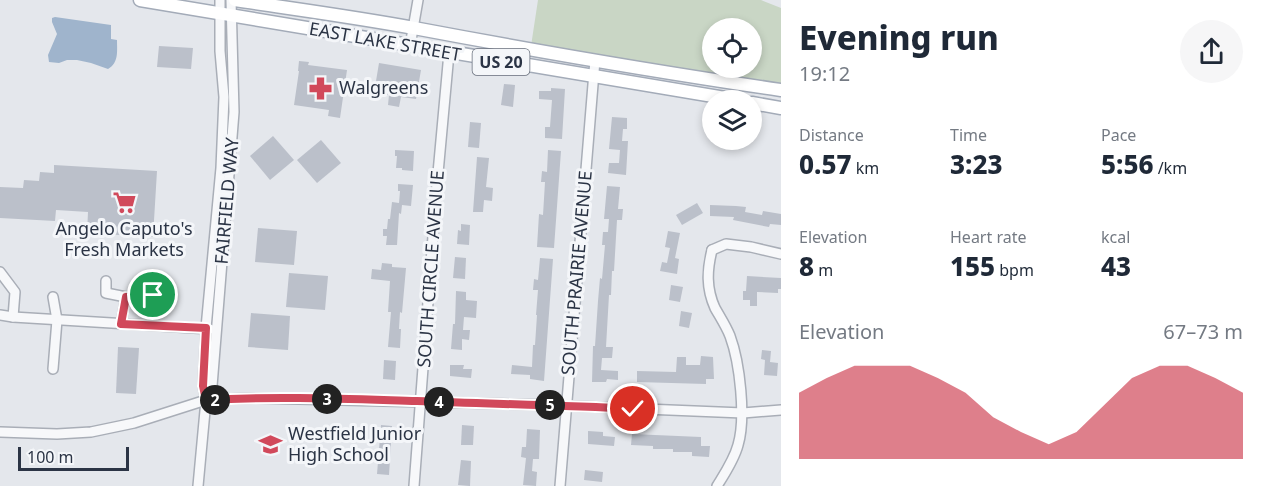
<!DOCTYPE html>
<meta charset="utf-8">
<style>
body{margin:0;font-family:"Noto Sans",sans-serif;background:#f6f6f7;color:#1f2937;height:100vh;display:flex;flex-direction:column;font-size:22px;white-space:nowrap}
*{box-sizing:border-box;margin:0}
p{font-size:20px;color:#747a83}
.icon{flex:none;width:33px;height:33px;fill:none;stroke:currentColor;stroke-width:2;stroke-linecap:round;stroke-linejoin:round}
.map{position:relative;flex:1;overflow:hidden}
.panel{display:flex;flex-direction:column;background:#fff;width:480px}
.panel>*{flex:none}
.controls{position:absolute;left:702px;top:18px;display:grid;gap:12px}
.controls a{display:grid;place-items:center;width:60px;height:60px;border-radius:50%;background:#fff;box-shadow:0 3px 9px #0003;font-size:30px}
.scale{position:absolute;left:18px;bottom:15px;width:111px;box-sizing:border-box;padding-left:6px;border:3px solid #2b3445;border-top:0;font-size:16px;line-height:21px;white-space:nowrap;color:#2b3445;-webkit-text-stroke:4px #f4f6f9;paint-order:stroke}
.pin{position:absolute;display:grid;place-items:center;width:51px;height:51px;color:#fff;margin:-26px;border:3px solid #fff;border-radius:50%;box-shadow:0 2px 6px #0007}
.km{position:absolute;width:30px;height:30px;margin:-15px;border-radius:50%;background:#222;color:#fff;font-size:16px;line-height:30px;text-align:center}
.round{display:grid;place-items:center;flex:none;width:63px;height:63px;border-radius:32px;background:#f6f6f7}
.head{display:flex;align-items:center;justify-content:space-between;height:102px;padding:0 18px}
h1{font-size:33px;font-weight:800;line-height:45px}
.stats{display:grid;grid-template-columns:repeat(3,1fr);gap:9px;height:102px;padding:6px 18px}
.stats div{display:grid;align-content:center}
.stats b{font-size:26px;font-weight:800}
.stats small{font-size:16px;font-weight:400}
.stats p{font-size:16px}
.chart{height:168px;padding:12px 18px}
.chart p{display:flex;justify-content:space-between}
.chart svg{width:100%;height:108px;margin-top:6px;fill:#d1495b;opacity:.7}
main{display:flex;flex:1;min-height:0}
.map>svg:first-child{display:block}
.green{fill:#c9d6c5;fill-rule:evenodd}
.water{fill:#9fb4cc}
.building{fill:#bbc0ca}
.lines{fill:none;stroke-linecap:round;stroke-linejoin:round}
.minor-casing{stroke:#a9aeb7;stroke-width:12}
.major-casing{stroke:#a3abb8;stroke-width:15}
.minor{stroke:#f7f8fa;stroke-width:9}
.major{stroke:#fff;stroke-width:12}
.route-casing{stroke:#fff;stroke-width:12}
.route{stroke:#d1495b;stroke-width:8}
.labels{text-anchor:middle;stroke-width:6;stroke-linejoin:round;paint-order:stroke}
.shield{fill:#f4f6f9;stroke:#676e7b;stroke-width:1.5}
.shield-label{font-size:16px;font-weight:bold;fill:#2b3445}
.street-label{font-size:18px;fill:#2b3445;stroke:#f4f6f9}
.poi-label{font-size:18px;fill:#2b3445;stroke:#f4f6f9;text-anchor:start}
</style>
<main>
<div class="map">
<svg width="781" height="486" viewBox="0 0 781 486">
<rect width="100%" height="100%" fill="#e4e7ec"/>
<!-- green -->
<path class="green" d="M538,0H761L781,8V86L531,46ZM712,28H752V68H712Z"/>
<!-- water -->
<path class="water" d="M55,17L111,25V39L117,40C117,51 119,63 108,69L91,63L77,60H67L59,63L49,62L48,55L57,34L52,22V18Z"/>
<!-- building -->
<g class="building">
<path d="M159,46L193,48L191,69L157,67Z"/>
<path d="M299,61L309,62L308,65L347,70L340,118L328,116L329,110L294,105L299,71H298Z"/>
<path d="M379,63L421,70L416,99L401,97L399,107L388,105L389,95L374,93Z"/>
<path d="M504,84L515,85L513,107L501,105Z"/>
<path d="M551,88L565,89L562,139L545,138V127H550L552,100L539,99V91H551Z"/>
<path d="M612,117L627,118V129H623L622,141H628L626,175L608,173L609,163H619L620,150L609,149Z"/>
<path d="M470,122L481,123L479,148L468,147Z"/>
<path d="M273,136L294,160L270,180L250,156Z"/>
<path d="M321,140L341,163L317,183L297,160Z"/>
<path d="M395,150L414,151L413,171L402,170V168H396L397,156H395Z"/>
<path d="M548,150L561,151L554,248L537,247L539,214L543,215L545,182H541L542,171L547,172Z"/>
<path d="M477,157L489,158L486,187L493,188L492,201L484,200L483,212H473Z"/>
<path d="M54,165L157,171L153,237L87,233L88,212L56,210L55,221L0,218V187L23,188L24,180L39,181L40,172L54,173Z"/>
<path d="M398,184L413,185L411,206L402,205L401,214L399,213L397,245H386L387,236H383V229H387L388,219H390L392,202L399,203L400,191H398Z"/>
<path d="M607,186L620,187L618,209H623L622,220H617L614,271H612L611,295H609L606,347H613L612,358H602L601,370L618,371V380L607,379L606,382H592L593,346H595L598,301L600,278L602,279L605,245H602L603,232H608L609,219H604Z"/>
<path d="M697,203L703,213L682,225L676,215Z"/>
<path d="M710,205L736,206L746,207L745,212L762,215L763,211L781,214V225L770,224L769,227L733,220L734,217L710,216Z"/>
<path d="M461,224L470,225L469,245L457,244L458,230L461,231Z"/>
<path d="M258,228L297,231L294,265L255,262Z"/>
<path d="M668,231L680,233L675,258L679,259L677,274L660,271L662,262L667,263L670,248L665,247Z"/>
<path d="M455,257L466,258L465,279L453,278Z"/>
<path d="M540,258L553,259L544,381L530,379V375L511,374L512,365L532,367L533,345H535L537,315H536L538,290H533L534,279L538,280Z"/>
<path d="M382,263L392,264V267L406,268L402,313L400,312L399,329H401L400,348L388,347L391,312H388L390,281L371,279L372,269L381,270Z"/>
<path d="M289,273L328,276L325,310L286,307Z"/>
<path d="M747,276L781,278V289H778V293L757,292V306H750V300H743V291H746Z"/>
<path d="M671,285L683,287L680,302L669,300Z"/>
<path d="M456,291L466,292V300L477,301L476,318L464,317L463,330H470L469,340L462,339V350L451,349L453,324H455Z"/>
<path d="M681,311L692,313L689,328L679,326Z"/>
<path d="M251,313L290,316L288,350L248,347Z"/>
<path d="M118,347L139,348L136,394L116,393Z"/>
<path d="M762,350L771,351L770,362L778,363L777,376L764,375L765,360L761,359Z"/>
<path d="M701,356L713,357L714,379H706V384L637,382V371L676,372L677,357H686V365H700Z"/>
<path d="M384,360L396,361L395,380L383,379Z"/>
<path d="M450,365H464L463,369H472L471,378L450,376Z"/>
<path d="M381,425L392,426L389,475L377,474Z"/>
<path d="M462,425L474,426L473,445H461Z"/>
<path d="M527,429L540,430L539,459H533L532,471L537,472L536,486L523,485L526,458L521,457L522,447H526Z"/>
<path d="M588,431L603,432V436L615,437L614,446L588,444Z"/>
<path d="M632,434L701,437V446H710L709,457L692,456V452H673V449H653V446L631,445Z"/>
<path d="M461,460L471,461L470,486L458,485Z"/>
<path d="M585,470L603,472L602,482L584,480Z"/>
</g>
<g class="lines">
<defs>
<g id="minor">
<path d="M410,46L418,0"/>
<path d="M712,250C707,270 706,288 715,308C720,317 726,326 730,336C740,363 746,418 738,445C734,460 725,473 717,486"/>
<path d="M712,250L726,244L751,247L781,254"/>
<path d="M0,272L15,292L13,317"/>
<path d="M106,281V293L146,301L153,295V288L142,281"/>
<path d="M53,297L57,320L53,369"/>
<path d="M0,315L13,317L210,329"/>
<path d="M121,324L126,297"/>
<path d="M206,400L212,386L234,112L231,0"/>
<path d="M0,432L57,434L91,432L134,423L206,400L256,398L547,405L743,413L781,410"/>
<path d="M198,486L206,400L203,386L206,328L221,168L224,97L220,51V0"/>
<path d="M414,486L437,184L449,53"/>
<path d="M560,486L595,60"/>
</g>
<g id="major">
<path d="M140,0L737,100"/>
<path d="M235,0C294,9 355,17 414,28C536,51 658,72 781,90"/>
<path d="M752,103L781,108"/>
</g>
</defs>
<!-- minor casing -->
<use href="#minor" class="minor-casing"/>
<!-- major casing -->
<use href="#major" class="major-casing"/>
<!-- minor -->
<use href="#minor" class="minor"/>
<!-- major -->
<use href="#major" class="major"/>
</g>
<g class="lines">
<defs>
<path id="route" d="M153,295L146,301L126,297L121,324L206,328L203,386L206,400C277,396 347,399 417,401C489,404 561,405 633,409"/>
</defs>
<!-- route casing -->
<use href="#route" class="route-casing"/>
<!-- route -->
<use href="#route" class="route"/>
</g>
<!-- icons -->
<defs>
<symbol id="pharmacy-bare" viewBox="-9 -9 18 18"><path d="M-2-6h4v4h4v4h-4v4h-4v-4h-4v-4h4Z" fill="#d1495b" stroke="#f4f6f9" stroke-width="2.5" paint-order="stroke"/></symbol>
<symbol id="supermarket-bare" viewBox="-9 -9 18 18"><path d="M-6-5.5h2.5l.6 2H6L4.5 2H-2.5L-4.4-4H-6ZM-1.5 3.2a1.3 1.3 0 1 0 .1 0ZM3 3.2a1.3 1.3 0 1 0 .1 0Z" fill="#d1495b" stroke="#f4f6f9" stroke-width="2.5" paint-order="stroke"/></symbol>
<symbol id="school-bare" viewBox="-9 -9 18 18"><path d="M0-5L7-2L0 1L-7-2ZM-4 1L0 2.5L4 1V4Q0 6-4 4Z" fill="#d1495b" stroke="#f4f6f9" stroke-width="2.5" paint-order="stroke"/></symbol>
</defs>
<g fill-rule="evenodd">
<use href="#pharmacy-bare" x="304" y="72" width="33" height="33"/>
<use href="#supermarket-bare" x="108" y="186" width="33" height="33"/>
<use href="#school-bare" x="254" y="428" width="33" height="33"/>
</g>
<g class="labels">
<!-- shield labels -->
<rect class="shield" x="472.5" y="49" width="57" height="26" rx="4.5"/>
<g class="shield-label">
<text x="501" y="68">US 20</text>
</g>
<!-- street labels -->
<g class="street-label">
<text transform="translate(385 42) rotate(10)" y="6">EAST LAKE STREET</text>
<text transform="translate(227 201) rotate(-85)" y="6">FAIRFIELD WAY</text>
<text transform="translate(431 269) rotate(-86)" y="6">SOUTH CIRCLE AVENUE</text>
<text transform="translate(577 273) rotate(-85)" y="6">SOUTH PRAIRIE AVENUE</text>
</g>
<!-- poi labels -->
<g class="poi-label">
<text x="339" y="94">Walgreens</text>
<text x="124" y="235" text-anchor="middle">Angelo Caputo's<tspan x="124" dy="21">Fresh Markets</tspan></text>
<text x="288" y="440">Westfield Junior<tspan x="288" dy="21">High School</tspan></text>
</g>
</g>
</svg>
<div class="controls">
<a><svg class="icon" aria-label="locate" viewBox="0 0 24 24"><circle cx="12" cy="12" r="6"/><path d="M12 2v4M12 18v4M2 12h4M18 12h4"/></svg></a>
<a><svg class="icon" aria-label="layers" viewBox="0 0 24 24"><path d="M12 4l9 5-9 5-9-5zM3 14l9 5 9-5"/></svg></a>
</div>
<div class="scale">100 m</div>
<div class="pin" style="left:153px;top:295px;background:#1e9e55"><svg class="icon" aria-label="arrive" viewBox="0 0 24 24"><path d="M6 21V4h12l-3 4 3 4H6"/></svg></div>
<div class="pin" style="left:633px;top:409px;background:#d93025"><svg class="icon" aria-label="check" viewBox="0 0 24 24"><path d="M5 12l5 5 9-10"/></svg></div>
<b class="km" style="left:215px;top:400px">2</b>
<b class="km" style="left:327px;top:399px">3</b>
<b class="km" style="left:439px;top:402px">4</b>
<b class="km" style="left:550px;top:405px">5</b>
</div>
<section class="panel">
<div class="head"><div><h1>Evening run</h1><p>19:12</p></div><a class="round"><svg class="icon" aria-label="share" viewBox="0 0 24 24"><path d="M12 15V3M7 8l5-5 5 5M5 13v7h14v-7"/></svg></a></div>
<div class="stats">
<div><p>Distance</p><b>0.57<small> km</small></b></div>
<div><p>Time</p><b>3:23</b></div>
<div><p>Pace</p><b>5:56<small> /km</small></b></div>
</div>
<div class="stats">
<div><p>Elevation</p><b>8<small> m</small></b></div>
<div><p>Heart rate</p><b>155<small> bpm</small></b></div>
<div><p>kcal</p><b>43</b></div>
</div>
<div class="chart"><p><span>Elevation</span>67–73 m</p>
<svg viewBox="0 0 160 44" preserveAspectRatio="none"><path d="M0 44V17L10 11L20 6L30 6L40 6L50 11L60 17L70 27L80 33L90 38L100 33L110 22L120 11L130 6L140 6L150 11L160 17V44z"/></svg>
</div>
</section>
</main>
